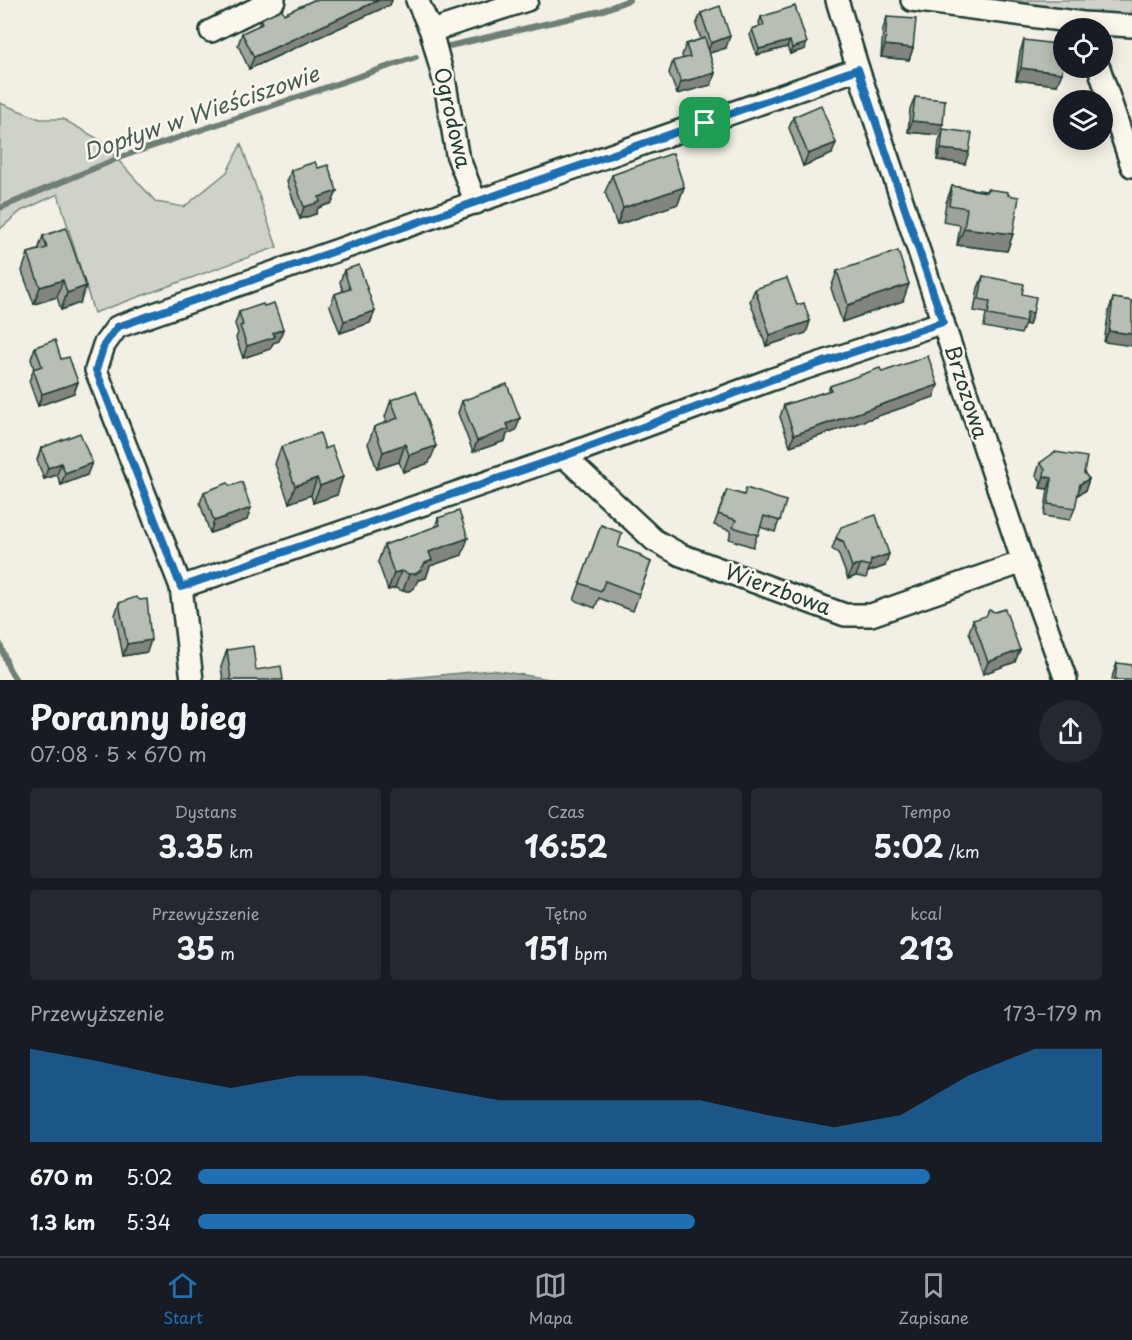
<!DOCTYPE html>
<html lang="pl">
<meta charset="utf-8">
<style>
body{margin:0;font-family:"Playpen Sans",sans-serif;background:#242831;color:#f1f3f6;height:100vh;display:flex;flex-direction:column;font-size:22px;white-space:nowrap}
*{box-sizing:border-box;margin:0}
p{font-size:20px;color:#9ea1a6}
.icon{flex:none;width:33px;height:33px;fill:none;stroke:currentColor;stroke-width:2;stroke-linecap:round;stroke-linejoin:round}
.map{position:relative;height:680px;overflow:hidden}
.side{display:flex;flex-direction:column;background:#171b24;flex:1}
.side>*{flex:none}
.tools{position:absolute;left:1053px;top:18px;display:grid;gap:12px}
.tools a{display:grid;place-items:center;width:60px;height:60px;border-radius:50%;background:#171b24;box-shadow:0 3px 15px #0003;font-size:30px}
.pin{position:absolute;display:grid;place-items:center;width:51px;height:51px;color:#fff;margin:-26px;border-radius:12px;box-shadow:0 3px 9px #0006}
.round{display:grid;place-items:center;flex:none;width:63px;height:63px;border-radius:32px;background:#242831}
.overview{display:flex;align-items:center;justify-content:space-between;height:102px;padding:0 30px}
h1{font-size:33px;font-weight:700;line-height:45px}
.figures{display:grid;grid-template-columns:repeat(3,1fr);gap:9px;height:102px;padding:6px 30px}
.figures div{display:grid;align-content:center;border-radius:6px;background:#242831;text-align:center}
.figures b{font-size:30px;font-weight:700}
.figures small{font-size:16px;font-weight:400}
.figures p{font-size:16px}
.chart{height:168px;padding:12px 30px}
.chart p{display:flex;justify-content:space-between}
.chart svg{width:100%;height:108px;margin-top:6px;fill:#1f6fb2;opacity:.7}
ul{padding:0 30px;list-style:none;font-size:20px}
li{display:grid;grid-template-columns:96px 72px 1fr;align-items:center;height:45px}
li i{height:15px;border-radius:8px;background:#1f6fb2}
.tab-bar{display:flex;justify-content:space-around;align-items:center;height:84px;border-top:2px solid #363941;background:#171b24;font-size:16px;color:#9ea1a6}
.tab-bar a{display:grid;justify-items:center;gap:3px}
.tab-bar .on{color:#1f6fb2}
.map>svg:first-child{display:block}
.green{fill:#cfd2c8;stroke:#77887e;stroke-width:1.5}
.water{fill:#a2aba1;stroke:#6e7f75;stroke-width:1.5}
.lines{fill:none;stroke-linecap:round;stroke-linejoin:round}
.stream{stroke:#6e7f75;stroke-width:6}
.minor-casing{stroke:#1f3d34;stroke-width:26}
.minor{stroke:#fbf7ec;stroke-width:21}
.wall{fill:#9da39a;stroke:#1f3d34;stroke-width:1.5}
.shaded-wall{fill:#80857d;stroke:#1f3d34;stroke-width:1.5}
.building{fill:#b7beb3;stroke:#1f3d34;stroke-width:1.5}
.route-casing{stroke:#fff;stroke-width:12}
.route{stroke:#1f6fb2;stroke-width:8}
.labels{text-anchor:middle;stroke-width:5;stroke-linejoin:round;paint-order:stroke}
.street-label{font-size:21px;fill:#1f3d34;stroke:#fbf7ec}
.water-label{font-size:22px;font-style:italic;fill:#465e55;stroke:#fbf7ec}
</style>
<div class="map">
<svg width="1132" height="680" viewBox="0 0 1132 680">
<rect width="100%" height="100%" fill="#f2f0e5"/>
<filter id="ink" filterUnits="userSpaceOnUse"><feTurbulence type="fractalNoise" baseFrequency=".0167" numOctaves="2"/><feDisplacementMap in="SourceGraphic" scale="12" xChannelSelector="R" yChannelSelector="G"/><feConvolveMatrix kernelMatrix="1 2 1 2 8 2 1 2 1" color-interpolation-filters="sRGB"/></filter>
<g filter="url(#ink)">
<!-- green -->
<g class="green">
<path d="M997,0H1132V15L1080,12Z"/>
<path d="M0,103L40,119H63L100,140L156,202L184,207L227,172L241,144L277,247L94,313L58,194L21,211L0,229Z"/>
</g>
<!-- water -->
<path class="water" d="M492,670L556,680H388Z"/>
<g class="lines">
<!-- stream -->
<g class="stream">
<path d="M445,47L601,11L629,0"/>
<path d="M0,208L121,157L416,57"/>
<path d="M0,644L9,669L16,680"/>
</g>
<defs>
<g id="minor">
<path d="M417,0L431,31L445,84L457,154L476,203"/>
<path d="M837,0L858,69L1023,562L1066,680"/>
<path d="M912,0L1083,23L1132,26"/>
<path d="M211,31L274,0"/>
<path d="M431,31L527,0"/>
<path d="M1099,68L1132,166"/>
<path d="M564,456L654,540L681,555L845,615H871L1023,562"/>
<path d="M181,587L564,456L770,380L943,322"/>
<path d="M192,680L181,587L96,370L104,345L117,327L858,69"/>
</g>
</defs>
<!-- minor casing -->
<use href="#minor" class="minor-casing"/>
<!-- minor -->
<use href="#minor" class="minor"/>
</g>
<!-- wall -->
<g class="wall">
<path d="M314,0H392L390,5L249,69L238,45L242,33L258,26L261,19L284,14Z"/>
<path d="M701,13L726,48L709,53L715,73L711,85L677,94L669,73L673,61L683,59L682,55L686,44L701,39L696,25Z"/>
<path d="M761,17L805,49L790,54L787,47L757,55L750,35L752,29L760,26L759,23Z"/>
<path d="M887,17L913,48L909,60L881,57L883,29Z"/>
<path d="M1024,40L1057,85L1016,80L1020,52Z"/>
<path d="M915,97L943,124L938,135L908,132L910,109Z"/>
<path d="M793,117L832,154L803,166L789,128Z"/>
<path d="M943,129L965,164L937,160L939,141Z"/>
<path d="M291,170L337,191L332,203L318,208L316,214L300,219L287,182Z"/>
<path d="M612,175L684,187L678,204L617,225L605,192Z"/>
<path d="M952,186L986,191L987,189L1008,195L1013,234L1007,251L957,245L960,225L943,222L946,203Z"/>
<path d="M43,236L86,286L80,303L61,310L57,297L34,304L22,271L28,253L38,250Z"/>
<path d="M344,270L375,311L370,323L340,333L330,306L335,294L343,291L340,282Z"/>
<path d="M837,271L903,301L842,322L831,288Z"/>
<path d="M983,276L1022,294L1029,325L1025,324L1021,334L984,327L986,313L974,311L978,288Z"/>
<path d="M755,289L797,305L810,321L806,333L766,346L750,301Z"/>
<path d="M1113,298L1132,301L1104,342L1109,310Z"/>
<path d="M264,306L283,329L279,341L273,343L270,349L243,358L236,338L238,333L235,324L239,312Z"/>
<path d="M35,347L61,359L78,382L74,393L38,406L29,381L34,369L31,359Z"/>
<path d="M882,372L934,397L790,446L780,417L784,405L828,391L830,386Z"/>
<path d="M391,400L429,463L403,472L399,462L377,469L368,444L374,427L387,422L385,417Z"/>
<path d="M462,401L516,430L507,434L505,441L473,452L458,413Z"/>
<path d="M281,447L325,449L337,495L313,503L311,495L289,503L275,464Z"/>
<path d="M41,448L87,475L61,485L57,475L44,479L37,460Z"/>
<path d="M1040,463L1084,473L1089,479L1085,491L1077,495L1075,508L1070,520L1044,516L1048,489L1040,488L1041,481L1036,475Z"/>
<path d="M230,486L247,520L210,533L200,503L204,492Z"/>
<path d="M727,490L743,495L786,501L775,532L760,527L753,547L729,539L731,531L714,525Z"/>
<path d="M438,518L462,555L430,566L426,578L418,580L414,588L409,591H403L395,588L388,590L378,562L384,545L435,527Z"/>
<path d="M601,525L618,547L651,562L633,611L599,598L595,608L574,600Z"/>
<path d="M836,538L885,566L868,572L866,578L856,576L848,579L838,553L832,549Z"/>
<path d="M119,603L147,652L123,656L115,615Z"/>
<path d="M973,620L1015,662L983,674L969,632Z"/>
<path d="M227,650L256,670L283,680H223L221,667Z"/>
<path d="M1117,663L1132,680H1112L1113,674Z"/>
</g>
<!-- shaded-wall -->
<g class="shaded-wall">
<path d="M379,0H392L390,5L249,69L254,57Z"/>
<path d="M730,36L726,48L707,54L711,43Z"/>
<path d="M790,41L787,47L757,55L759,49Z"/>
<path d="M807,43L805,49L790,54L792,48Z"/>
<path d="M885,45L913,48L909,60L881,57Z"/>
<path d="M1021,68L1062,73L1057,85L1016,80Z"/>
<path d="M715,73L711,85L677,94L681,82Z"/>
<path d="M912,121L943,124L938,135L908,132Z"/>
<path d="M836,143L832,154L803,166L808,154Z"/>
<path d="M941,149L969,152L965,164L937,160Z"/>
<path d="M684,187L678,204L617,225L623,208Z"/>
<path d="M337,191L332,203L318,208L316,214L300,219L304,207L319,197Z"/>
<path d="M964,228L1013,234L1007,251L957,245Z"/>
<path d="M63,280L57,297L34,304L40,287Z"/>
<path d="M909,284L903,301L842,322L848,305Z"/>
<path d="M86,286L80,303L61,310L67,293Z"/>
<path d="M375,311L370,323L340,333L344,321Z"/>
<path d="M1027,312L1033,313L1029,325L1025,324Z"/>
<path d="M810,321L806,333L766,346L770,335Z"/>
<path d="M283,329L279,341L273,343L270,349L243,358L247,346L273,333Z"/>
<path d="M1109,331L1132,334V346L1104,342Z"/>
<path d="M78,382L74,393L38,406L42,394Z"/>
<path d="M938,385L934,397L790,446L794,435Z"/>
<path d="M520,418L516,430L507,434L505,441L473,452L477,441L507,424Z"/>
<path d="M405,444L399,462L377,469L383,452Z"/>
<path d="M436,446L429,463L403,472L409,455Z"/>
<path d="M61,463L57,475L44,479L48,468Z"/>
<path d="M92,463L87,475L61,485L65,473Z"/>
<path d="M1044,476L1052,478L1048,489L1040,488Z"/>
<path d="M343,477L337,495L313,503L320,486Z"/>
<path d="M317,478L311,495L289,503L295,486Z"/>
<path d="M1089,479L1085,491L1075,496L1080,484Z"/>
<path d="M251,508L247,520L210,533L214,521Z"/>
<path d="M468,538L462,555L430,566L426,578L418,580L414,588L409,591H403L409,574L429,552Z"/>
<path d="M889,554L885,566L868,572L871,560Z"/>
<path d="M861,564L856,576L848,579L852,567Z"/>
<path d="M401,571L395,588L388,590L394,573Z"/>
<path d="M151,640L147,652L123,656L127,644Z"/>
<path d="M1020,650L1015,662L983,674L988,662Z"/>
</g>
<!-- building -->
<g class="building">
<path d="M314,0H379L254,57L242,33L262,24L261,19L271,14L282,9L284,14Z"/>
<path d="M720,6L730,36L711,43L701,13Z"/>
<path d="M795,6L807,43L792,48L790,41L759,49L752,29L764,25L761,17Z"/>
<path d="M887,17L916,19L913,48L885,45Z"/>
<path d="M705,38L715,73L681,82L673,61L690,57L686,44Z"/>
<path d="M1024,40L1064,45V59L1062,73L1021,68Z"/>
<path d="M915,97L945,100L943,124L912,121Z"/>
<path d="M821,105L836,143L808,154L793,117Z"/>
<path d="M943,129L972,133L969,152L941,149Z"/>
<path d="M673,153L684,187L623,208L612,175Z"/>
<path d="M315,162L318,168L328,165L337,191L319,197L320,202L304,207L291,170Z"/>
<path d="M952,186L987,192V189L1008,192V195L1019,197L1013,234L964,228L967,208L949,205Z"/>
<path d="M66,228L86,286L67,293L63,280L40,287L28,253L47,248L43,236Z"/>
<path d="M898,251L909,284L848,305L837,271Z"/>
<path d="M359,265L375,311L344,321L335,294L350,289L344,270Z"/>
<path d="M983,276L1024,284L1022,294L1036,297L1033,313L1027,312L1025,322L988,315L990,301L979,299Z"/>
<path d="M787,278L797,305L804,303L810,321L770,335L755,289Z"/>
<path d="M1113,298L1132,301V334L1109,331Z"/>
<path d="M274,303L283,329L273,333L275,337L247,346L240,326L243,325L239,312L263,304L264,306Z"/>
<path d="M55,340L61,359L69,357L78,382L42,394L33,369L42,366L35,347Z"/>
<path d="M928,356L938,385L794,435L784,405L831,390L830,386L880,368L882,372Z"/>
<path d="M507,384L520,418L507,424L509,429L477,441L462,401Z"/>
<path d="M416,391L436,446L409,455L405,444L383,452L374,427L398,418L391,400Z"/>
<path d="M80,433L92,463L65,473L61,463L48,468L41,448Z"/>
<path d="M320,433L325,449L332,446L343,477L320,486L317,478L295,486L281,447Z"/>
<path d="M1055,452L1087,457L1084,473L1089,479L1080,484L1075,508L1048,504L1052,478L1044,476L1045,469L1040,463Z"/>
<path d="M242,482L251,508L214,521L204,492L228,483L230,486Z"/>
<path d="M746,488L786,501L780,521L764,516L758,535L733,527L736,520L718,514L727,490L744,495Z"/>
<path d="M459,511L468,538L429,552L432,560L425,563L420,571L415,574H409L401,571L394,573L384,545L440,525L438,518Z"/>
<path d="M876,515L889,554L871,560L870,566L861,564L852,567L843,541L836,538L841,527Z"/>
<path d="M601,525L622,533L618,547L641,555L640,557L651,562L639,594L605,581L601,591L580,583Z"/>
<path d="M136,597L140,600L147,599L151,640L127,644L119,603Z"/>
<path d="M1005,609L1020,650L988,662L973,620L986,616L989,610L995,612Z"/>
<path d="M253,646L256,670L281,666L283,680H231L227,650Z"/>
<path d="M1117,663L1132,665V680H1115Z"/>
</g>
</g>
<g class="lines" filter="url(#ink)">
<defs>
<path id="route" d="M858,69L943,322L770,380L564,456L181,587L96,370L104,345L117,327Z"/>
</defs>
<!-- route casing -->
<use href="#route" class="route-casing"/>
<!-- route -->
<use href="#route" class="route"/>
</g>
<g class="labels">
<!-- street labels -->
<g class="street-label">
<text transform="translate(452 118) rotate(77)" y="7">Ogrodowa</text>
<text transform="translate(966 392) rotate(72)" y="7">Brzozowa</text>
<text transform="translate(778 590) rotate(20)" y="7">Wierzbowa</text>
</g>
<!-- water labels -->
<g class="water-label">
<text transform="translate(201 113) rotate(-19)" y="8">Dopływ w Wieściszowie</text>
</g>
</g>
</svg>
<div class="tools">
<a><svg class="icon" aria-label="locate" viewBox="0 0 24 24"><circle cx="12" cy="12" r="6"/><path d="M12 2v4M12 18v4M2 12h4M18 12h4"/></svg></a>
<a><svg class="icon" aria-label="layers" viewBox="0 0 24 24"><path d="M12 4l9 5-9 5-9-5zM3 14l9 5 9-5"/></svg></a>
</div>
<div class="pin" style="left:705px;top:123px;background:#1e9e55"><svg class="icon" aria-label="arrive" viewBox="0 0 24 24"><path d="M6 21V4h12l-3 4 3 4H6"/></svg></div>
</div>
<section class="side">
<div class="overview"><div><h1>Poranny bieg</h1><p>07:08 · 5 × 670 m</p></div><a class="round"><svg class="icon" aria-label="share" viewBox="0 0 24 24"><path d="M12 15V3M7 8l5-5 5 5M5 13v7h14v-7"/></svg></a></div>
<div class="figures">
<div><p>Dystans</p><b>3.35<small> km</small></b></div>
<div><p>Czas</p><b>16:52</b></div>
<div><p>Tempo</p><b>5:02<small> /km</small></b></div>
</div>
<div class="figures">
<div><p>Przewyższenie</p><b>35<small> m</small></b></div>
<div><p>Tętno</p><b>151<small> bpm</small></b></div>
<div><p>kcal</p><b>213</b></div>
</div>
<div class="chart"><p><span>Przewyższenie</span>173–179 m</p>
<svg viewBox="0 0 160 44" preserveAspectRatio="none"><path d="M0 44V6L10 11L20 17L30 22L40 17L50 17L60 22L70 27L80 27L90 27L100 27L110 33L120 38L130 33L140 17L150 6L160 6V44z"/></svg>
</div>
<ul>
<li><b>670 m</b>5:02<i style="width:81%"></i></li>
<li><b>1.3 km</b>5:34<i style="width:55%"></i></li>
</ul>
</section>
<nav class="tab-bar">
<a class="on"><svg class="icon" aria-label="home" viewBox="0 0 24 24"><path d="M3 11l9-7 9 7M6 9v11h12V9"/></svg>Start</a>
<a><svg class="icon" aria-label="map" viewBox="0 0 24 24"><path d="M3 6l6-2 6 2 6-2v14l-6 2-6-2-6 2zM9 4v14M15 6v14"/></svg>Mapa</a>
<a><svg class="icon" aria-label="saved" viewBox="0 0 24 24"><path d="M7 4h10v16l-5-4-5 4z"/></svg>Zapisane</a>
</nav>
